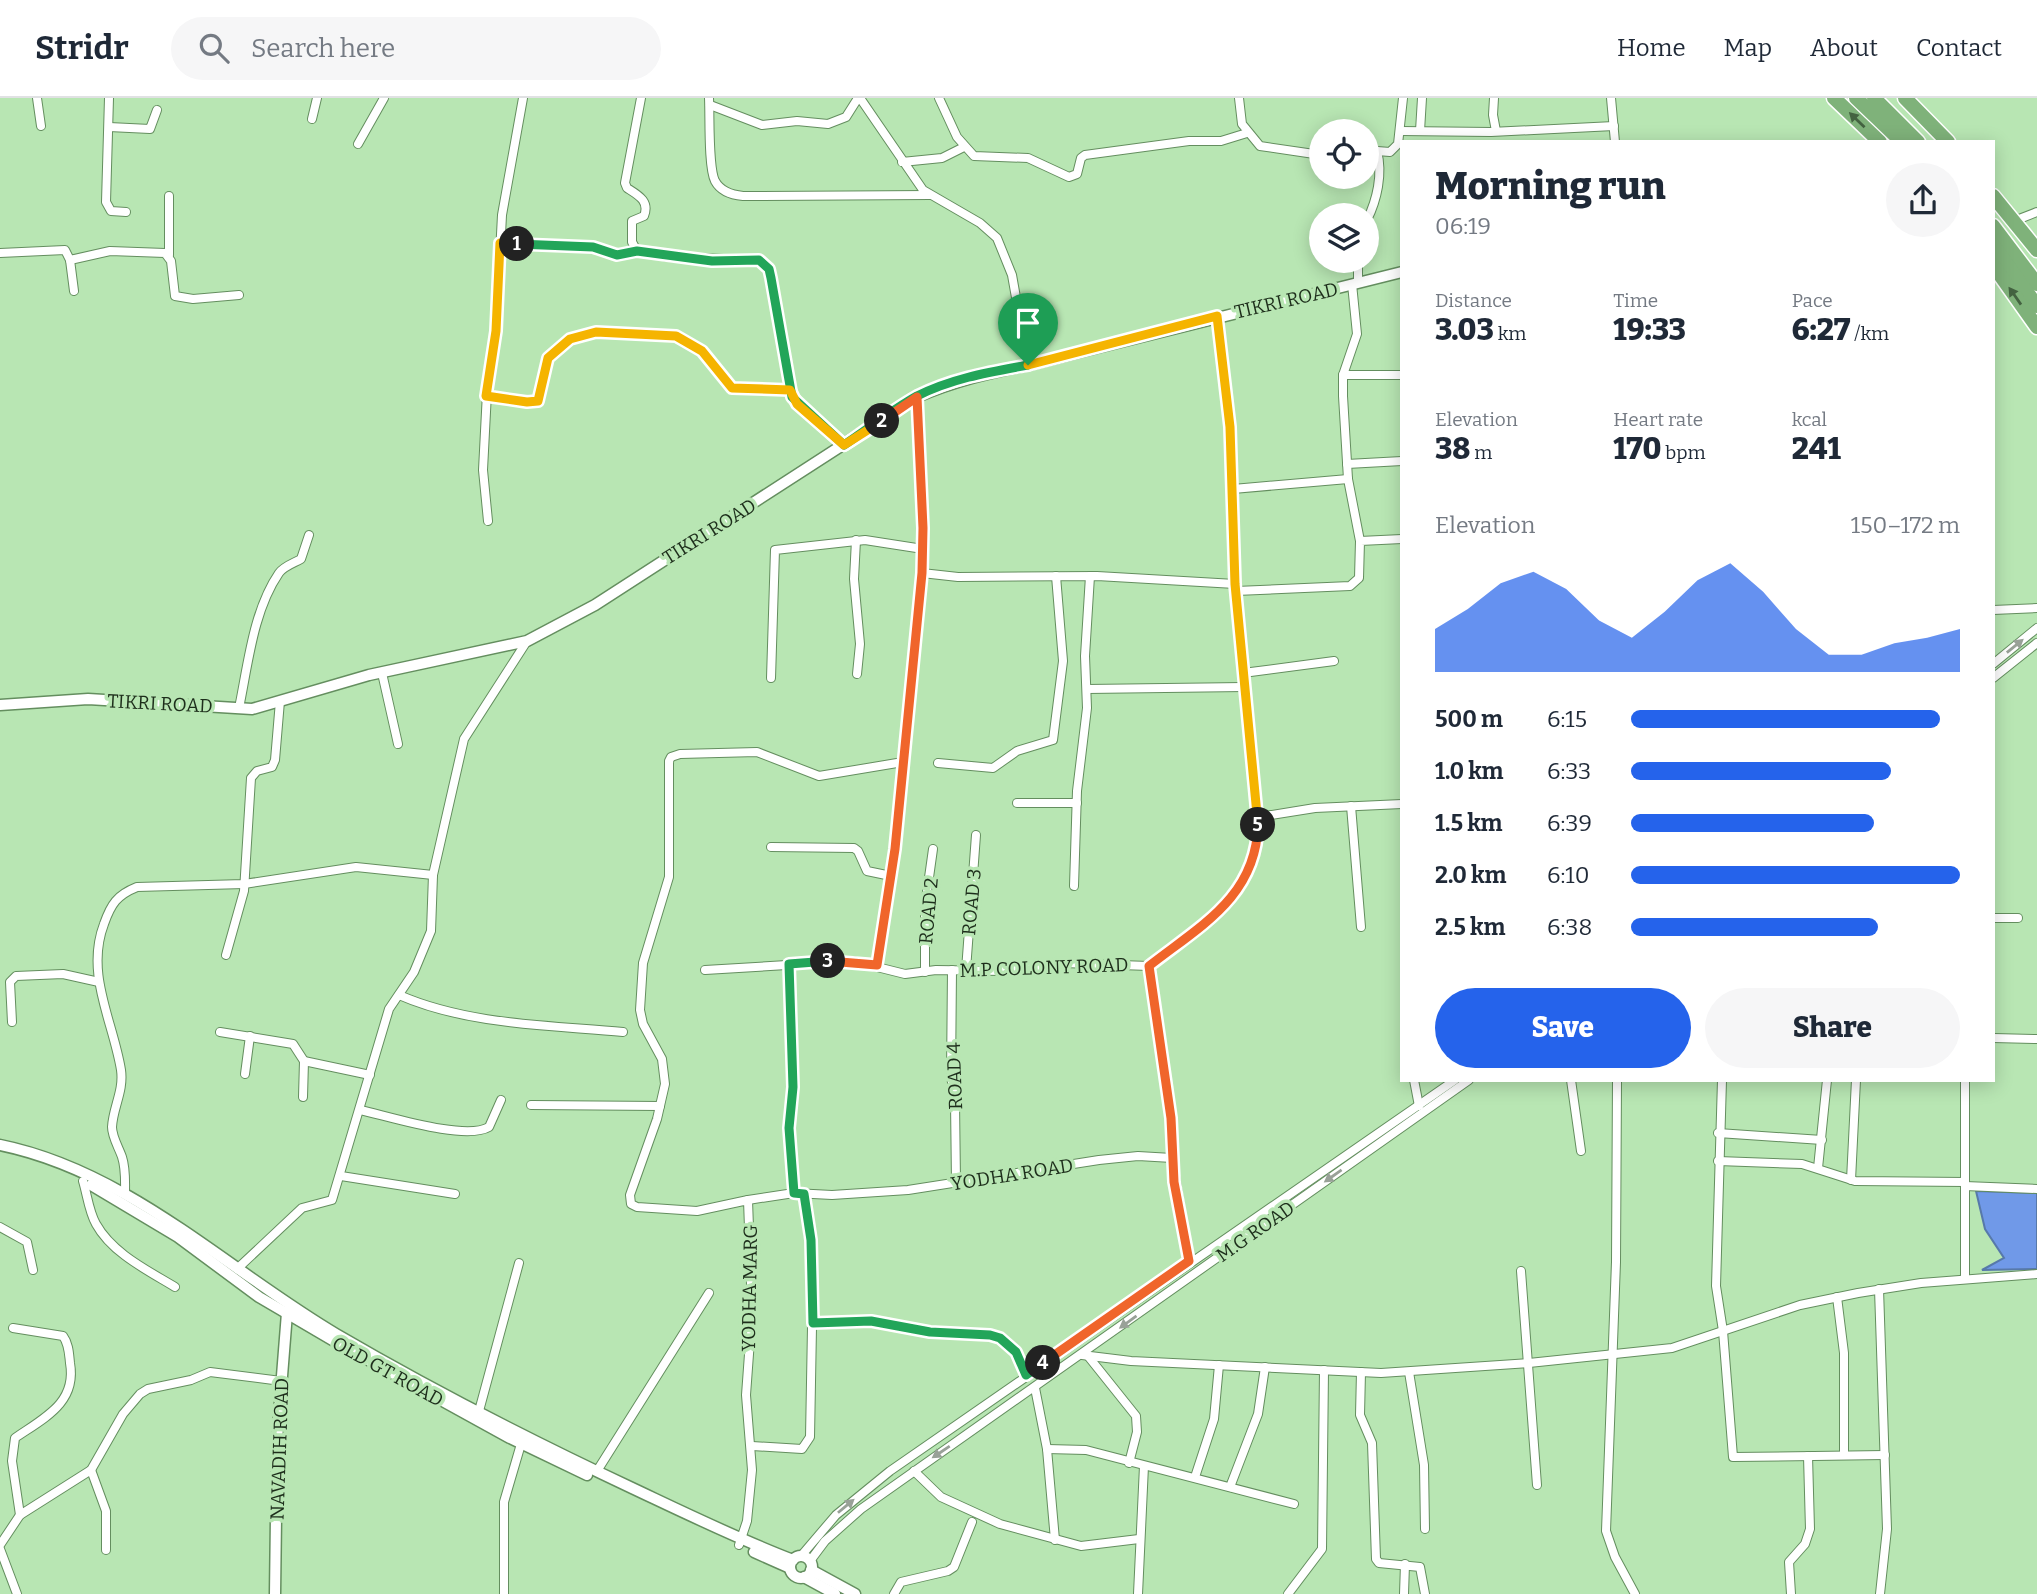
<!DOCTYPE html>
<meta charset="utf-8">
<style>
body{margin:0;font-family:Bitter,serif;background:#f6f6f7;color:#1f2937;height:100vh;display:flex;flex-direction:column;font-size:26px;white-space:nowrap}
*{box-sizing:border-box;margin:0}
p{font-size:23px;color:#747a83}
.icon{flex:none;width:38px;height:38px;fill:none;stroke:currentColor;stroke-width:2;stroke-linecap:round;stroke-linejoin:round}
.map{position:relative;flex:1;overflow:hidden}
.sheet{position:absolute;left:1400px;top:42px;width:595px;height:942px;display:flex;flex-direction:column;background:#fff;border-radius:0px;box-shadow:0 4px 18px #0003}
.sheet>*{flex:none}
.tools{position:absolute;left:1309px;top:21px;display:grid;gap:14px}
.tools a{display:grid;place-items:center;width:70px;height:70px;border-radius:50%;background:#fff;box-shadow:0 4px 18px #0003;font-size:35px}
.pin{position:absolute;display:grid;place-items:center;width:60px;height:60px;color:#fff;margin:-72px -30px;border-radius:50% 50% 50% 0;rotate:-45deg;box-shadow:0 0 7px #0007}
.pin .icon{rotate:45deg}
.km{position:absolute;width:35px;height:35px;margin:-18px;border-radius:50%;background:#222;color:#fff;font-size:19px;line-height:35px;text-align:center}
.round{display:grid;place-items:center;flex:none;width:74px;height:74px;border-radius:37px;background:#f6f6f7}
.headline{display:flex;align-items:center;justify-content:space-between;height:119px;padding:0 35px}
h1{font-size:38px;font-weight:800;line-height:52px}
.figures{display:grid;grid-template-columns:repeat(3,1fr);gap:10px;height:119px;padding:7px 35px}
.figures div{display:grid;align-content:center}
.figures b{font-size:30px;font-weight:800}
.figures small{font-size:19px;font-weight:400}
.figures p{font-size:19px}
.chart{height:196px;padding:14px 35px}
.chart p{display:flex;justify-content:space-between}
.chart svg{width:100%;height:126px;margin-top:7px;fill:#2563eb;opacity:.7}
.button{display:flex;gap:14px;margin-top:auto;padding:14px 35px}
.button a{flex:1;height:80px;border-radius:42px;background:#2563eb;color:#fff;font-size:28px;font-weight:800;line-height:80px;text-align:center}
.button a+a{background:#f6f6f7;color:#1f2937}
ul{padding:0 35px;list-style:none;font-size:23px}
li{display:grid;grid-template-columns:112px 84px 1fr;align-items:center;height:52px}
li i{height:18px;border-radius:9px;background:#2563eb}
header{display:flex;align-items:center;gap:42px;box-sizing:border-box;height:98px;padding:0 35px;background:#fff;border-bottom:2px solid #e0e1e3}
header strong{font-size:33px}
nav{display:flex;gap:38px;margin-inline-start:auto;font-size:24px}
.search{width:490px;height:63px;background:#f6f6f7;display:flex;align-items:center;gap:18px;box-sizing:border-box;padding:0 24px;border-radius:38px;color:#747a83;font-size:26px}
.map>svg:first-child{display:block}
.water{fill:#7099e8;stroke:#5779aa;stroke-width:2}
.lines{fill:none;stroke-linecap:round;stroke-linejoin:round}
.street-casing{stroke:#648e5f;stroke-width:10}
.secondary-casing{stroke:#648e5f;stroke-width:13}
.highway-casing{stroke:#fff;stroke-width:17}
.street{stroke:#fff;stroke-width:8}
.secondary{stroke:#fff;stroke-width:10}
.highway{stroke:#7fb27a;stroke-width:14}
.oneway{fill:#446341}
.oneway2{fill:#99a198}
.split-1-casing{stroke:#fff;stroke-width:14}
.split-2-casing{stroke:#fff;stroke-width:14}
.split-3-casing{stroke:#fff;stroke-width:14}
.split-4-casing{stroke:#fff;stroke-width:14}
.split-5-casing{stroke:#fff;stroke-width:14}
.split-6-casing{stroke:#fff;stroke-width:14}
.split-1{stroke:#22a559;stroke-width:9}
.split-2{stroke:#f5b400;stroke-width:9}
.split-3{stroke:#f0652b;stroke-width:9}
.split-4{stroke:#22a559;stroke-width:9}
.split-5{stroke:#f0652b;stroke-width:9}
.split-6{stroke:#f5b400;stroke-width:9}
.labels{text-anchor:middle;stroke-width:7;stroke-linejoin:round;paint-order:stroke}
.street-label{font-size:19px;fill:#1d2e1b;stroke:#b8e6b3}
</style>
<header>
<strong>Stridr</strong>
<div class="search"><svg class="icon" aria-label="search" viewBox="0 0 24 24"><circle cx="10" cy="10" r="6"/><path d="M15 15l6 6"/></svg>Search here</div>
<nav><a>Home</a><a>Map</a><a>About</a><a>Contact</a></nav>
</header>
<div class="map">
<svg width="2037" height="1496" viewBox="0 0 2037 1496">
<rect width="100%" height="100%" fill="#b8e6b3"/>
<!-- water -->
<path class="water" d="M1976,1093L2037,1095V1171L1982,1172L2004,1160L1985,1131Z"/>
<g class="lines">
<defs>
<g id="street">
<path d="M37,0L41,28"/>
<path d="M109,0L106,104L111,113L126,114"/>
<path d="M641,0L625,85L627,90C638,97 650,103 644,118L632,123V144L637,153L669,159L751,162L765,166L771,180L792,299L844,347"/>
<path d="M709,0C710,18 708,69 715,83C721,94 732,97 743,98L930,97"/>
<path d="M860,0L923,92L980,125L997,140L1012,177L1028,267"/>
<path d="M939,0L957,39L974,58L1028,60L1069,79L1077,76L1081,60L1085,57L1189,43H1221L1247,35"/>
<path d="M1239,0L1242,26L1260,48L1321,57"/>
<path d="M1494,0L1493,17L1496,33"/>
<path d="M1611,0L1615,44"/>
<path d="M710,7L762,27L797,23L828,26L846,19L858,0"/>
<path d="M312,21L317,0"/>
<path d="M109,29L150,31L157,12"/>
<path d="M1400,33L1491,34L1614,28"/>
<path d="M1420,33L1422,0"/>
<path d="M358,46L384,0"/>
<path d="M1367,49L1377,53C1383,76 1377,102 1367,122"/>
<path d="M1377,53L1390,54L1398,46L1403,0"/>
<path d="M902,64L942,60L964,49"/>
<path d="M169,98V157"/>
<path d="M2014,123L2037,114"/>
<path d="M501,145L593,149L617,157L637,153"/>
<path d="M0,155L65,152L70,162L74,193"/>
<path d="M70,162L110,153L165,155L171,163L175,198L193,201L239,197"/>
<path d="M1358,185V163"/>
<path d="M1352,186L1357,236L1343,277V298L1348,381L1360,443"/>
<path d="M1343,277H1402"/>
<path d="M486,298L527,305L538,303L548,260L570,241L596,234L676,238L702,253L732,290L790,292"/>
<path d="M1347,366L1402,363"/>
<path d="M1233,391L1348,381"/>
<path d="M488,423L483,372L488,275L496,233L502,117L523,0"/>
<path d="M856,442L854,481L860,546L857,576"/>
<path d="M922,475L958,479L1097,478L1235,486"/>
<path d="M1236,493L1350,488L1359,480L1360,443L1402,441"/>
<path d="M1993,512L2037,510"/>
<path d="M1993,566L2037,530"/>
<path d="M382,575L398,646"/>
<path d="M1243,575L1334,563"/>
<path d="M771,580L775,452L865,442L923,451"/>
<path d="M1993,580L2037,545"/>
<path d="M1087,591L1244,589"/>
<path d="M239,610C248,567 253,513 279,475C284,468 294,465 301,461L309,437"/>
<path d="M938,665L993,670L1017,653L1053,642L1063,563L1056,478"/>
<path d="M1017,705H1077"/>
<path d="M1351,708L1361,829"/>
<path d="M1259,719L1315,710L1402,706"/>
<path d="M771,749L854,750L858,753L867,773L891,778"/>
<path d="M1074,788L1077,693L1087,610L1085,558L1090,478"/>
<path d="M1993,820H2018"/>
<path d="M226,857L244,793L251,680L257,673L272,669L275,662L280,603"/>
<path d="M789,866L793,989L789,1037L794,1095"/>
<path d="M877,867L895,751L923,460L917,299"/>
<path d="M1149,868C1198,829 1250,802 1258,736L1233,461L1230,329L1217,218"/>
<path d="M705,872L853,863L905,876L936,872L1004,873L1063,865L1149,868L1171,1020L1172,1060"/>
<path d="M952,872L951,978L955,1004L956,1084"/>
<path d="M966,872L976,737"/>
<path d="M925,874V808L933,751"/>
<path d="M399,897C468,927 548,927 623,934"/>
<path d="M12,924L10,884L16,878L63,876L99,884"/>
<path d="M220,934L293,946L304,963L303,999"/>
<path d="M1993,940L2037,941"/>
<path d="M304,963L370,977"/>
<path d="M245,976L250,938"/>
<path d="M1414,982L1419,1008"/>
<path d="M1571,982L1581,1053"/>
<path d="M1617,982L1616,1164L1606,1433L1615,1459L1635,1496"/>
<path d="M1722,982L1716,1188L1723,1233L1733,1359L1885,1357"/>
<path d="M531,1007L660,1008"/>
<path d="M360,1012C388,1018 465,1043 489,1029L501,1002"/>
<path d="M1718,1035L1822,1042"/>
<path d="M1718,1063L1802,1066L1855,1083L1965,1084"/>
<path d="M1818,1070L1827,982"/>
<path d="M341,1078L455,1096"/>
<path d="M1851,1082L1856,982"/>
<path d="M83,1083C87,1096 89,1114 96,1126C112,1155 147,1172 175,1189"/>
<path d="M1965,1088L2037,1091"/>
<path d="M125,1096C125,1085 126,1071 122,1059C119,1050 112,1039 112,1029C113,1009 124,993 121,972C113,923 85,876 104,826C111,806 117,797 137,789L244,786L356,769L433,777"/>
<path d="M748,1102L794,1095L832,1097L908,1092L1099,1062L1138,1058L1172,1060L1189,1163"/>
<path d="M0,1129L27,1144L33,1172"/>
<path d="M237,1171L302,1110L332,1102L389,911L414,874L431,833L433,777L464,641L527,543"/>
<path d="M1521,1173L1537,1387"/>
<path d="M1965,1181V982"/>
<path d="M1879,1191L1887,1431L1880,1496"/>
<path d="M1837,1199L1844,1255V1356"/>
<path d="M812,1225L871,1223L930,1234L991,1236L1000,1240L1016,1254L1026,1277"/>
<path d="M13,1230L63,1238C69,1246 69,1256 70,1265C77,1305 44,1320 15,1340L12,1363L20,1417"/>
<path d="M1082,1257L1131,1263L1381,1275L1529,1265L1672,1250L1800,1207L1858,1195L1921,1185L2037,1176"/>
<path d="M1088,1258L1136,1318L1137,1334L1129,1365"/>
<path d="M1361,1274L1360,1317L1372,1345L1376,1461L1379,1465L1420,1469L1425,1496"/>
<path d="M1409,1274L1424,1367L1425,1431"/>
<path d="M1035,1290L1047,1351L1055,1442"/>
<path d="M479,1313L519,1165"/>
<path d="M752,1348L802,1351L810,1339L813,1174L804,1096"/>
<path d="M1047,1351L1086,1352L1294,1406"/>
<path d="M91,1372L106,1413V1452"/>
<path d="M597,1373L709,1195"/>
<path d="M914,1373L941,1399L1000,1426L1081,1448L1139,1441"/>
<path d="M1195,1379L1214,1321L1219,1267"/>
<path d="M1230,1389L1258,1316L1265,1269"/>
<path d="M0,1447L20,1417L91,1372L123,1316L140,1296L148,1291L191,1282L210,1274L281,1283"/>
<path d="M739,1447L747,1423L752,1372L746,1297L752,1215L748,1102L697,1113L637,1109L631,1106L630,1097L657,1021L665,986L662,961L643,926L640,912L643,865L669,779V663L671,659L680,656L757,654L819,678L903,664"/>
<path d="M0,1451L17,1496"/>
<path d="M801,1458L836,1417L890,1373L1455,982"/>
<path d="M810,1463L825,1443L861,1411L1469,982"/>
<path d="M504,1496V1404L521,1346"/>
<path d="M894,1496L901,1484L948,1473L954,1469L972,1424"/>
<path d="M1138,1496L1144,1368"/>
<path d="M1288,1496L1322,1451L1324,1272"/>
<path d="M1404,1496L1405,1466"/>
<path d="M1791,1496L1789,1464L1805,1446L1810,1431L1808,1358"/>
</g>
<g id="secondary">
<path d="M0,607L88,601L252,611L369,577L527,543L595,507L917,299C954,283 989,275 1028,267L1402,174"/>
<path d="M0,1047C128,1073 226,1171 336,1236C432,1292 532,1343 632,1390C685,1415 738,1441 793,1462"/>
<path d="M91,1087L178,1139L259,1199L334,1243L510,1340L587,1377"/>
<path d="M754,1454L790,1470"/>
<circle cx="801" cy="1469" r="11"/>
<path d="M811,1472L855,1496"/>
<path d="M804,1479L835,1496"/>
<path d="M275,1496L277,1341L287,1215L290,1210"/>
</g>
<g id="highway">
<path d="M1834,0L1880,44"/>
<path d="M1856,0L1902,44"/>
<path d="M1874,0L1918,44"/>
<path d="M1905,0L1948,44"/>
<path d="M1993,98L2037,152"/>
<path d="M1993,128L2037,186"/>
<path d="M1993,147L2037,208"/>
<path d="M1993,167L2037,229"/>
</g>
</defs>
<!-- street casing -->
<use href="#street" class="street-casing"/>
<!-- secondary casing -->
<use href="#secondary" class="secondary-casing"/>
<!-- highway casing -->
<use href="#highway" class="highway-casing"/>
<!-- street -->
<use href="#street" class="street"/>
<!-- secondary -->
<use href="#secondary" class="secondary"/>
<!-- highway -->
<use href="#highway" class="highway"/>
</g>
<!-- one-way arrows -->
<defs><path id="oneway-solid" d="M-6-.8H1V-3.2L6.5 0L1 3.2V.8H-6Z" transform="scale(1.75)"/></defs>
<g class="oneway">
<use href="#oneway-solid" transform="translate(1857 22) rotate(-136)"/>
<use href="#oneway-solid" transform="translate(2015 198) rotate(-125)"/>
</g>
<g class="oneway2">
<use href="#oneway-solid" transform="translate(2015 548) rotate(-39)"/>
<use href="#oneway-solid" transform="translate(1333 1078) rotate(145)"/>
<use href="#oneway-solid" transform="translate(1128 1224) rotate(144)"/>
<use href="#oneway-solid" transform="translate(941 1354) rotate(146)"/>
<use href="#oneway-solid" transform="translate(846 1408) rotate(-40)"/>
</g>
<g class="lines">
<defs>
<path id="split-1" d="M517,146L593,149L617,157L637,153L712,163L759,162L769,171L771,180L792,299L844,347C868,331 892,312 917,298C953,280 990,274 1028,267"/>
<path id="split-2" d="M517,146L500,145L496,233L486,298L527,304L538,303L548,260L570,241L596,234L676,238L702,253L732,290L790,292L797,306L844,347L882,323"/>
<path id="split-3" d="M828,863L877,867L895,751L922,475L923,430L917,299L882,323"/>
<path id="split-4" d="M828,863L789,866L793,989L789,1030L794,1095L804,1096L811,1142L813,1225L871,1223L930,1234L990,1237L1000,1240L1016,1254L1026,1277L1043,1265"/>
<path id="split-5" d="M1043,1265L1189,1163L1174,1084L1171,1020L1149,868C1200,828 1256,799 1258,727"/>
<path id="split-6" d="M1028,267L1217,218L1230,329L1235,486L1258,727"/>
</defs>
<!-- split-1 casing -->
<use href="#split-1" class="split-1-casing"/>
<!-- split-2 casing -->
<use href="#split-2" class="split-2-casing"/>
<!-- split-3 casing -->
<use href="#split-3" class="split-3-casing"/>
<!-- split-4 casing -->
<use href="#split-4" class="split-4-casing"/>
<!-- split-5 casing -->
<use href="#split-5" class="split-5-casing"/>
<!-- split-6 casing -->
<use href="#split-6" class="split-6-casing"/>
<!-- split-1 -->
<use href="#split-1" class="split-1"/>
<!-- split-2 -->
<use href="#split-2" class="split-2"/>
<!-- split-3 -->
<use href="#split-3" class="split-3"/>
<!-- split-4 -->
<use href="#split-4" class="split-4"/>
<!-- split-5 -->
<use href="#split-5" class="split-5"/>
<!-- split-6 -->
<use href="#split-6" class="split-6"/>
</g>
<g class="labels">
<!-- street labels -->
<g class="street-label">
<text transform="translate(1286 202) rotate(-13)" y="7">TIKRI ROAD</text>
<text transform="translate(709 433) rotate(-32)" y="7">TIKRI ROAD</text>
<text transform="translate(160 605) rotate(3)" y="7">TIKRI ROAD</text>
<text transform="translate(971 804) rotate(-85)" y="7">ROAD 3</text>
<text transform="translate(928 813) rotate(-85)" y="7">ROAD 2</text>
<text transform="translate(1044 869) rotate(-2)" y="7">M.P COLONY ROAD</text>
<text transform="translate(954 978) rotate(-92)" y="7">ROAD 4</text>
<text transform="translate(1012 1076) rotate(-9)" y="7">YODHA ROAD</text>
<text transform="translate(1255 1133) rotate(-35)" y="7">M.G ROAD</text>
<text transform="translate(749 1190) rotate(-89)" y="7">YODHA MARG</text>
<text transform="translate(388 1273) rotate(29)" y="7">OLD GT ROAD</text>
<text transform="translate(279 1351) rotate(-88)" y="7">NAVADIH ROAD</text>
</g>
</g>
</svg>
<div class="tools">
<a><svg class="icon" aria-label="locate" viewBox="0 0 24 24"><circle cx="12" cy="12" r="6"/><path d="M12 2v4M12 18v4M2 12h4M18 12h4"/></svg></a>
<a><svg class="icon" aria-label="layers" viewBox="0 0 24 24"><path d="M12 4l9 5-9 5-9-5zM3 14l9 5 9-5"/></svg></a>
</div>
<div class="pin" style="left:1028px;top:267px;background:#1e9e55"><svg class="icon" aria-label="arrive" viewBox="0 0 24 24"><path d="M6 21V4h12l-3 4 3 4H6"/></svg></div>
<b class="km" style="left:517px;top:146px">1</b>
<b class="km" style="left:882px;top:323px">2</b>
<b class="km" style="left:828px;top:863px">3</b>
<b class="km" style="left:1043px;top:1265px">4</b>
<b class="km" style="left:1258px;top:727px">5</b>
<section class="sheet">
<div class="headline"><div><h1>Morning run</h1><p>06:19</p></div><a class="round"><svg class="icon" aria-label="share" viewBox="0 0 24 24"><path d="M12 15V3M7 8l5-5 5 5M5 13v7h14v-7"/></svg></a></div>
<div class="figures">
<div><p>Distance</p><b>3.03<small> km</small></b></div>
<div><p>Time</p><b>19:33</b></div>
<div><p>Pace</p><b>6:27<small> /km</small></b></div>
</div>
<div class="figures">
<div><p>Elevation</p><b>38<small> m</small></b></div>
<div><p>Heart rate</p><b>170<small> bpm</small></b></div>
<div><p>kcal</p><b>241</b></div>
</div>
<div class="chart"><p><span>Elevation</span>150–172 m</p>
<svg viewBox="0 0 160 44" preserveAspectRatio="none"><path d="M0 44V29L10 22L20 13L30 9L40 15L50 26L60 32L70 23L80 12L90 6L100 16L110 29L120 38L130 38L140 34L150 32L160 29V44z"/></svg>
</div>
<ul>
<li><b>500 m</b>6:15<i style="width:94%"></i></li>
<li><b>1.0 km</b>6:33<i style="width:79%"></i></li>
<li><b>1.5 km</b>6:39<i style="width:74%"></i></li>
<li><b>2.0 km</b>6:10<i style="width:100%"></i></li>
<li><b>2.5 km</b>6:38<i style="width:75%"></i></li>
</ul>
<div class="button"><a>Save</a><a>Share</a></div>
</section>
</div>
